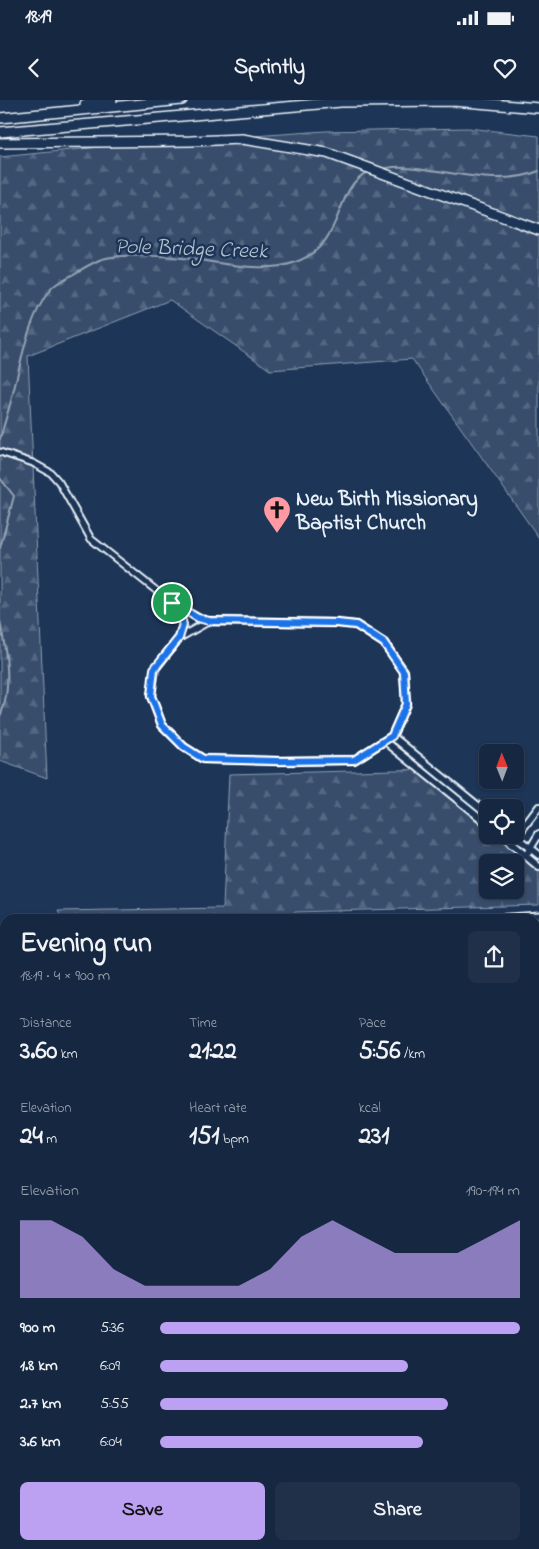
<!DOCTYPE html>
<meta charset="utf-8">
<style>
body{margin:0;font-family:"Indie Flower",sans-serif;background:#1f3048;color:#f1f3f6;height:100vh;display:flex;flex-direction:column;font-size:19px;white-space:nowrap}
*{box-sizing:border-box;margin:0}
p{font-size:16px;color:#9ea6b1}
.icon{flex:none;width:28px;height:28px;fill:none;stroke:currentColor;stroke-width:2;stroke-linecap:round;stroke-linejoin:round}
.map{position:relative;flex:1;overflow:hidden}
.panel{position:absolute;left:0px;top:814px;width:540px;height:636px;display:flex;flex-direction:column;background:#162841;border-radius:15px 15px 0 0;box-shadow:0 1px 4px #0004,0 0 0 1px #35445a}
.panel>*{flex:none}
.needle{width:32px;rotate:359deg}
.buttons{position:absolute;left:479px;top:644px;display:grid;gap:10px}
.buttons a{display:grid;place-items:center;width:45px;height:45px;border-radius:8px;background:#162841;box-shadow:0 1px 4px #0004,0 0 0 1px #35445a;font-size:25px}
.pin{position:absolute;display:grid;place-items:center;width:42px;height:42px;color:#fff;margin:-21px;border:2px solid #fff;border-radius:50%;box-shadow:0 1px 5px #0007}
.round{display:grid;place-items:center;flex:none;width:52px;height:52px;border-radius:8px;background:#1f3048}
.summary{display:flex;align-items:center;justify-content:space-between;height:85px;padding:0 20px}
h1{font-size:28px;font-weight:700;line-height:38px}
.metrics{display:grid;grid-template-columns:repeat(3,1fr);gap:8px;height:85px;padding:5px 20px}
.metrics div{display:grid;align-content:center}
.metrics b{font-size:25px;font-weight:700}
.metrics small{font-size:14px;font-weight:400}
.metrics p{font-size:14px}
.chart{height:140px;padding:10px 20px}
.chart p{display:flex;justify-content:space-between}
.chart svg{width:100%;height:90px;margin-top:5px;fill:#bca0f2;opacity:.7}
.button{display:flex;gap:10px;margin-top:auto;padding:10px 20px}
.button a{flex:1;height:58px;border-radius:8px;background:#bca0f2;color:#111;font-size:20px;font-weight:700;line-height:58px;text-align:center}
.button a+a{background:#1f3048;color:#f1f3f6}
ul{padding:0 20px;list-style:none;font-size:16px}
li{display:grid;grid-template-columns:80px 60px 1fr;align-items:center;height:38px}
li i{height:12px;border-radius:6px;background:#bca0f2}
.status{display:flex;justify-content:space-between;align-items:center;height:35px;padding:0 25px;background:#162841;direction:ltr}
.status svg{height:14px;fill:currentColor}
header{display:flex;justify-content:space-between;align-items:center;height:65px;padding:0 20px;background:#162841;font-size:22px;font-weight:700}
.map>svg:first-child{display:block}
.forest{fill:url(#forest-firs);stroke:#909fb2;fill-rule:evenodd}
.water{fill:#5d7089;stroke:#95a4b5}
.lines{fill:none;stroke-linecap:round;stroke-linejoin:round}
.stream{stroke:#95a4b5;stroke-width:2}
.minor-casing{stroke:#e8f1f8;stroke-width:9}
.tertiary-casing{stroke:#e8f1f8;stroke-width:10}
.motorway-casing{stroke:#e8f1f8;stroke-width:12}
.minor{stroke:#1d3557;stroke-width:5}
.tertiary{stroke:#1d3557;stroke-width:6}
.motorway{stroke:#1d3557;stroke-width:9}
.route-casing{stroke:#fff;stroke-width:10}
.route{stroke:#1a73e8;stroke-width:6}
.labels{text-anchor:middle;stroke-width:5;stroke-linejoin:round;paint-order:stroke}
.poi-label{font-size:21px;font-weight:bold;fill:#e8f1f8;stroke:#1d3557;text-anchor:start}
.water-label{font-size:22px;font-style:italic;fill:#b7c4d1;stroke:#1d3557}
</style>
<div class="status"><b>18:19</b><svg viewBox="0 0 49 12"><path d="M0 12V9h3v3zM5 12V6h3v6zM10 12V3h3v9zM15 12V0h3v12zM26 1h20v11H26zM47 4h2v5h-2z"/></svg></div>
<header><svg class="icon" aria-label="back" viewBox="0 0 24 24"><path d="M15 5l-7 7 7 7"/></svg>Sprintly<svg class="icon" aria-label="heart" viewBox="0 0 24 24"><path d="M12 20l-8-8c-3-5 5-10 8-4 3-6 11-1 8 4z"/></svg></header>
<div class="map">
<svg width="539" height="1449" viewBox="0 0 539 1449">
<defs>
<pattern id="forest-firs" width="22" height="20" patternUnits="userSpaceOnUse" patternTransform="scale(1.25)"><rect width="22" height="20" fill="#374d6c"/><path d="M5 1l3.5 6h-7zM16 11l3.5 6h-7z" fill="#546782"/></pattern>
</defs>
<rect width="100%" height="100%" fill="#1d3557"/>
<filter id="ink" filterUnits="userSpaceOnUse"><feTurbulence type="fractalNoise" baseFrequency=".02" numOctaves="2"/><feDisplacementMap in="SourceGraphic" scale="10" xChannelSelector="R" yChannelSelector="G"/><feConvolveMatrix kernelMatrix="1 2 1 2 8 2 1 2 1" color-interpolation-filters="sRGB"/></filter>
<g filter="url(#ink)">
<!-- forest -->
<g class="forest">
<path d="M468,28L539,36V438L412,259L270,270L170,200L28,256L47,678L0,661V57L111,46L325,31Z"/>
<path d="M437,669L487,709L488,735H515V730L539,749V805L295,812L292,819H62L58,811L223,808L229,674ZM488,762H515V790H488Z"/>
<rect x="0" y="939" width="5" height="129"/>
<rect x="0" y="1172" width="5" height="157"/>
</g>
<!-- water -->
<rect class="water" x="535" y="1035" width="4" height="76"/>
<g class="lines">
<!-- stream -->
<g class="stream">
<path d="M381,69C388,68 396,66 404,67C446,69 498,88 539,71"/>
<path d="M0,339C5,321 11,303 15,285C23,253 29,217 50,190C55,183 65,179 72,175C81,170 91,163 102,159C123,153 168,156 192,159C222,163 263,173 293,163C348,145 331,89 369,71"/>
<path d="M0,378L14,396L0,448"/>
<path d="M0,521C6,550 13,589 0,616"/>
<path d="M0,827L5,829"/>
</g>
<defs>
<g id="minor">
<path d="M0,352L33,363L51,373L59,382L91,439L172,503L198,518L209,521"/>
<path d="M174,505C184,518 183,523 179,538"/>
<path d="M482,819L539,815"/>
<path d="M160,1445V1449"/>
</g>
<g id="tertiary">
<path d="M209,521L337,523L356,525L384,543L404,571L406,604L392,636L354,660L277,661L203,659L184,647L162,625L151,596L155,569L179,538Z"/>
<path d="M392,636L488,714"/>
<path d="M385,641L488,724"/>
<path d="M501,735L539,767"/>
<path d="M513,735L539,755"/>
<path d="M511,744L539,707"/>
<path d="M528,752L539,734"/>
</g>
<g id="motorway">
<path d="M85,4L112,0"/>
<path d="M0,18L182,0"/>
<path d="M0,32L341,2L453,1L539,8"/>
<path d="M0,43L191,41L242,39L327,53L539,130"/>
</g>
</defs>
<!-- minor casing -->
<use href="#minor" class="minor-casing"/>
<!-- tertiary casing -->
<use href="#tertiary" class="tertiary-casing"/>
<!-- motorway casing -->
<use href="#motorway" class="motorway-casing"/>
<!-- minor -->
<use href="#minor" class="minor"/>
<!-- tertiary -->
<use href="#tertiary" class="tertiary"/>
<!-- motorway -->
<use href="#motorway" class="motorway"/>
</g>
</g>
<g class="lines" filter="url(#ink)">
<defs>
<path id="route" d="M172,503L198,518L209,521L337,523L356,525L384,543L404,572L406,604L392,636L354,660L278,661L203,659L184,647L162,625L151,596L154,569L179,538L183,525L180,513Z"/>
</defs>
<!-- route casing -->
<use href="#route" class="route-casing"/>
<!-- route -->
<use href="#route" class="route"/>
</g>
<!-- icons -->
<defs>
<symbol id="church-pin" viewBox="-11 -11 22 30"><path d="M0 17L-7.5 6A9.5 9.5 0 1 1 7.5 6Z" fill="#ff9aa2" stroke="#1d3557"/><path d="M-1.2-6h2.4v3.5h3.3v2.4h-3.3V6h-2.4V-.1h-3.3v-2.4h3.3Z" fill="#111"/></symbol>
</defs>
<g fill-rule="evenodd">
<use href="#church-pin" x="261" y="394" width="32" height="43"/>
</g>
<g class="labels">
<!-- poi labels -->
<g class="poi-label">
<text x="296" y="405">New Birth Missionary<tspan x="296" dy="24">Baptist Church</tspan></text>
</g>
<!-- water labels -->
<g class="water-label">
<text transform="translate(191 147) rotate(2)" y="8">Pole Bridge Creek</text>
</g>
</g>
</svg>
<div class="buttons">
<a><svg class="needle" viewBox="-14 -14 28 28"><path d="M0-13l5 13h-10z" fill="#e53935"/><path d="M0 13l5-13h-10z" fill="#9ea6b1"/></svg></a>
<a><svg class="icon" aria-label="locate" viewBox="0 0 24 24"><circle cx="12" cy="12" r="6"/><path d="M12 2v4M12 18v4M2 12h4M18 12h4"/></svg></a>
<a><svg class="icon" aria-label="layers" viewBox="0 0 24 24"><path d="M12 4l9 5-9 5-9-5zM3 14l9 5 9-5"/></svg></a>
</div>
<div class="pin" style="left:172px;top:503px;background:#1e9e55"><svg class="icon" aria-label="arrive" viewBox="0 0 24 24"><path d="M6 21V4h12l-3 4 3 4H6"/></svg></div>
<section class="panel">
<div class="summary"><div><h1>Evening run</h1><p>18:19 · 4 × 900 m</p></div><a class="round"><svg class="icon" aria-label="share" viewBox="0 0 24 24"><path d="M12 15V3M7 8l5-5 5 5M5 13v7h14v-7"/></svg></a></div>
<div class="metrics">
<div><p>Distance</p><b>3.60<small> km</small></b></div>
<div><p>Time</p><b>21:22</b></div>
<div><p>Pace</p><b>5:56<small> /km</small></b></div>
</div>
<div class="metrics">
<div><p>Elevation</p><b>24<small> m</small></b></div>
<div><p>Heart rate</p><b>151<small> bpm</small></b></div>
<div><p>kcal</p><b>231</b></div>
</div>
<div class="chart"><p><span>Elevation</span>190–194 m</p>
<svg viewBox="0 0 160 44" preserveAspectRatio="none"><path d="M0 44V6L10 6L20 14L30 30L40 38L50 38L60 38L70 38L80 30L90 14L100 6L110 14L120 22L130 22L140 22L150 14L160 6V44z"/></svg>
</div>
<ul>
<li><b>900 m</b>5:36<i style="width:100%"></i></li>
<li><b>1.8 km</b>6:09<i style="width:69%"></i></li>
<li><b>2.7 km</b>5:55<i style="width:80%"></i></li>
<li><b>3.6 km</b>6:04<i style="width:73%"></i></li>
</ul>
<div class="button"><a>Save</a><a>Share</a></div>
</section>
</div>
